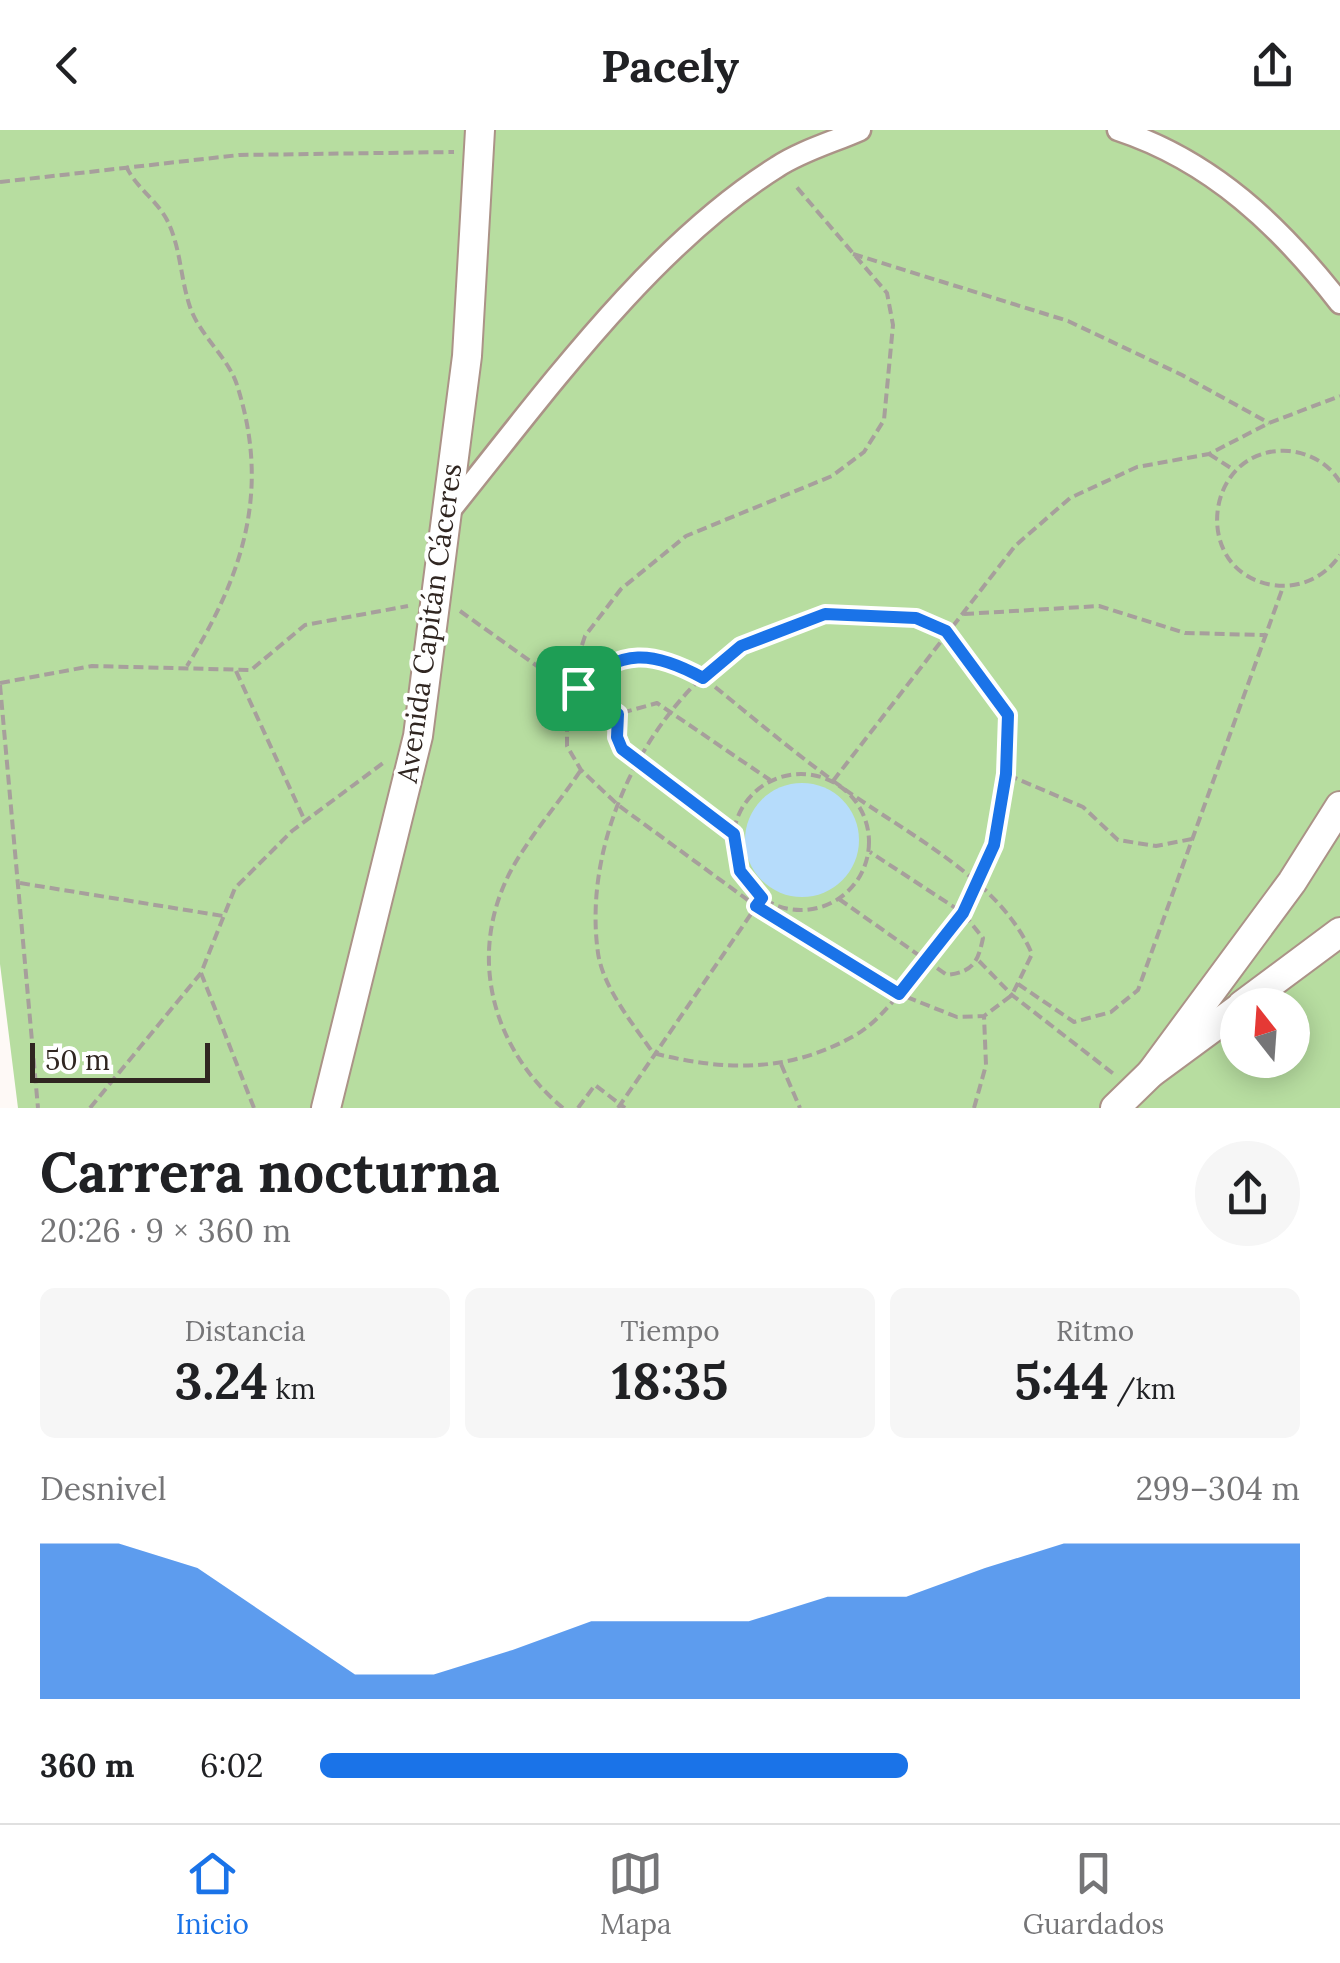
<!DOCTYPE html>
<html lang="es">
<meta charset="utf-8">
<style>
body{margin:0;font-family:Lora,serif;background:#f6f6f6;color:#202124;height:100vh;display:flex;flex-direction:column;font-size:38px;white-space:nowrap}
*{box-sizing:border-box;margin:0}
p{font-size:32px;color:#757577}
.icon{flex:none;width:55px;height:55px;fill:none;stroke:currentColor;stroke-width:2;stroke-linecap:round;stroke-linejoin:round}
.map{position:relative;height:978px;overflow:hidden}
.panel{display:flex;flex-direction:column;background:#fff;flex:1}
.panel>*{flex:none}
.needle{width:65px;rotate:343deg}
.controls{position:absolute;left:1220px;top:858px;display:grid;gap:20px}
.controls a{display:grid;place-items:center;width:90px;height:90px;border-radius:50%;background:#fff;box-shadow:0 5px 25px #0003;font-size:50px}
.scale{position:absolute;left:30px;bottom:25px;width:180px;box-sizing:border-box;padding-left:10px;border:5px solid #302621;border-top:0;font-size:28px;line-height:35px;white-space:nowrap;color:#302621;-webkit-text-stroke:8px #fff;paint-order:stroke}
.pin{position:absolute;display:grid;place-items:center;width:85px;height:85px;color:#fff;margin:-42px;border-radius:20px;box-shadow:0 5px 15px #0006}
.round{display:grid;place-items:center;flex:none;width:105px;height:105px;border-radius:52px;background:#f6f6f6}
.summary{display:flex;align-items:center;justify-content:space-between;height:170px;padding:0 40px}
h1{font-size:55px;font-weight:700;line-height:75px}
.stats{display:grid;grid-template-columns:repeat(3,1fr);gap:15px;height:170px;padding:10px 40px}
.stats div{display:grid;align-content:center;border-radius:15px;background:#f6f6f6;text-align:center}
.stats b{font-size:50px;font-weight:700}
.stats small{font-size:28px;font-weight:400}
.stats p{font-size:28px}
.chart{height:280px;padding:20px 40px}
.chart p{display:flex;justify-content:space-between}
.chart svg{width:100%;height:180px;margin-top:10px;fill:#1a73e8;opacity:.7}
ul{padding:0 40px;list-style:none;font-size:32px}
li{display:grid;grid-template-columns:160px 120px 1fr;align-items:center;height:75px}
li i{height:25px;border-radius:12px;background:#1a73e8}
header{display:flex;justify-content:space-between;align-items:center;height:130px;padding:0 40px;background:#fff;font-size:45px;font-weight:700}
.menu{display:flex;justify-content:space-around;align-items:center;height:140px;border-top:2px solid #e0e0e0;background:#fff;font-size:28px;color:#757577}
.menu a{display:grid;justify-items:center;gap:5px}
.menu .active{color:#1a73e8}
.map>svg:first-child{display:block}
.green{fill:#b7dda0;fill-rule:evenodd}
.water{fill:#b6dcfb}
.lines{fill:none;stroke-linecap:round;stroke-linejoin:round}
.street-casing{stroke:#ab9387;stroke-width:25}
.secondary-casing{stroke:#ab9387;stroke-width:32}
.path{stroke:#a79f9c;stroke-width:4;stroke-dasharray:10 5;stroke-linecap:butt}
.street{stroke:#fff;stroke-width:20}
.secondary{stroke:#fff;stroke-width:28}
.route-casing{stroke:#fff;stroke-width:20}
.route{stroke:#1a73e8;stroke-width:12}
.labels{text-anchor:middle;stroke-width:8;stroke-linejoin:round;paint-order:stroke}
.street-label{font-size:28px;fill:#302621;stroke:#fff}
</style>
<header><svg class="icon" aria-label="back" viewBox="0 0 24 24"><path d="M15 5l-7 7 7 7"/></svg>Pacely<svg class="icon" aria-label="share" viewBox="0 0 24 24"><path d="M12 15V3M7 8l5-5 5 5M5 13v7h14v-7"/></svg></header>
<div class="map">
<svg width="1340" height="978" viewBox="0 0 1340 978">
<rect width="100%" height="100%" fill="#fef9f6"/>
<!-- green -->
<path class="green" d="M0,0H1340V978H18L0,834ZM1238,875H1292V930H1238Z"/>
<!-- water -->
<circle class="water" cx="802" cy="710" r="57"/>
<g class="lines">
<defs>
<g id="street">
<path d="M1118,0C1212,31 1280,96 1340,173"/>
<path d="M448,383C542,267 649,117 777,37C801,21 833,12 860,0"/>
</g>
<g id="secondary">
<path d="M1242,875L1340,802"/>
<path d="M1151,943L1292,752L1340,676"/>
<path d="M326,978L418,606L467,226L480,0"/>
<path d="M1115,978L1151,943L1238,879"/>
</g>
</defs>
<!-- street casing -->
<use href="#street" class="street-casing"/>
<!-- secondary casing -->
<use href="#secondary" class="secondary-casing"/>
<!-- path -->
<g class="path">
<path d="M126,36C136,58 156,69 167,90C181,118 180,147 190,177C200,206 228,227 237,255C271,361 243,445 187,536"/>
<path d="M0,52L239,25L454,22"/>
<path d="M853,124L1068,191L1182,245L1269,293"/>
<path d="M1209,324L1234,340"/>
<path d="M1340,352C1329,334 1310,323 1289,321C1204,315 1189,442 1273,455C1300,459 1325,447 1340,425"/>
<path d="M460,481L568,558H579L618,584"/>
<path d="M825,484C862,485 911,480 944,500C956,507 965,524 974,534C985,548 1003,569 1008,585C1012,598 1008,617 1007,631C1002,721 962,794 902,861C887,878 873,896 852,907C787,943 723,941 653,923C634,895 603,858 598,823C582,710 646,581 739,517C764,500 796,492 825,484Z"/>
<path d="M964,484L1099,476L1185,503L1264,505"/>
<path d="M648,526L679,534L703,547C747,583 791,620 836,653C901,701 999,747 1032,824L1012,865L984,886L957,887L899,864L756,776L618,675L581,640L567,616V593L579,558L591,545L616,529Z"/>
<path d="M236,541L305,691"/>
<path d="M0,553L92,536L251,540L305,495L408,476"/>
<path d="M0,555L38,978"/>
<path d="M568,558L585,506L621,459L686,406L832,346L864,322L884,290L893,195L887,163L794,54"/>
<circle cx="801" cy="712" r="68"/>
<path d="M1008,645L1083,677L1118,710L1156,716L1192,709"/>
<path d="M833,651L1015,416L1070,368L1137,337L1209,324L1269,293L1340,266"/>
<path d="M733,704L622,619L617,607L618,584L657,573L770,650"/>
<path d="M20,753L223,786"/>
<path d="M839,769L947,845C973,842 978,832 983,808L963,783L870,722"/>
<path d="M979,831L1012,865L1115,945"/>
<path d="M201,843L254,978"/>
<path d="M1018,854L1074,892L1111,882L1138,860L1283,457"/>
<path d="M781,934L800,978"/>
<path d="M90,978L201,843L235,758L292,701L383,633"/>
<path d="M563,978C485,913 464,809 522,722C540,694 562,668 581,640"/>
<path d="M578,978L595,955L625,978"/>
<path d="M618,978L762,768"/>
<path d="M974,978L986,935L984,886"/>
</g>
<!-- street -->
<use href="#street" class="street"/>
<!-- secondary -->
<use href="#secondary" class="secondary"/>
</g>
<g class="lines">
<defs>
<path id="route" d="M825,484L916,488L946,501L1008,585L1006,644L994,715L963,783L899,864L756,776L762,768L740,741L734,704L622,619L617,607L618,584L578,558C620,517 654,521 703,548L741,516Z"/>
</defs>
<!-- route casing -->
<use href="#route" class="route-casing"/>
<!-- route -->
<use href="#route" class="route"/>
</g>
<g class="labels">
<!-- street labels -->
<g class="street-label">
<text transform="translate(429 493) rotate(-82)" y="10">Avenida Capitán Cáceres</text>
</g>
</g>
</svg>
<div class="controls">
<a><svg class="needle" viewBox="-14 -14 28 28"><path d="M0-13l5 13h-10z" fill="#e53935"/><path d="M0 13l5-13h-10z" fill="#757577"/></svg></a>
</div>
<div class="scale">50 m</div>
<div class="pin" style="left:578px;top:558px;background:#1e9e55"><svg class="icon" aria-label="arrive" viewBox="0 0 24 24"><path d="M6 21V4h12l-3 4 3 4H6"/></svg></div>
</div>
<section class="panel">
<div class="summary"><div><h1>Carrera nocturna</h1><p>20:26 · 9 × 360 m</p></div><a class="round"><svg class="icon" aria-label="share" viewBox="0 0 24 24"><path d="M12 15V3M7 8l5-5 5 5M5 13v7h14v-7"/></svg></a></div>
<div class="stats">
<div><p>Distancia</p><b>3.24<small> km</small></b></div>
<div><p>Tiempo</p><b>18:35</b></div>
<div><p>Ritmo</p><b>5:44<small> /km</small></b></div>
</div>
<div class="chart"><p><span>Desnivel</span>299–304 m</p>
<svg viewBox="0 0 160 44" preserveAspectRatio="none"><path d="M0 44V6L10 6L20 12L30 25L40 38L50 38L60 32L70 25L80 25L90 25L100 19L110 19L120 12L130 6L140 6L150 6L160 6V44z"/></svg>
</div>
<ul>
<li><b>360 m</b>6:02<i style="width:60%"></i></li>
</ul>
</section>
<nav class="menu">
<a class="active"><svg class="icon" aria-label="home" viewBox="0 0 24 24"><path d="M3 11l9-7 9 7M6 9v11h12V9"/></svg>Inicio</a>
<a><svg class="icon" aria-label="map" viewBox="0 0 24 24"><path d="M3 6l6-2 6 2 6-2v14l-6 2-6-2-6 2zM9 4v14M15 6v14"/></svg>Mapa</a>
<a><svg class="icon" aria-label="saved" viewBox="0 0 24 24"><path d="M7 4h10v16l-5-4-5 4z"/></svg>Guardados</a>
</nav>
